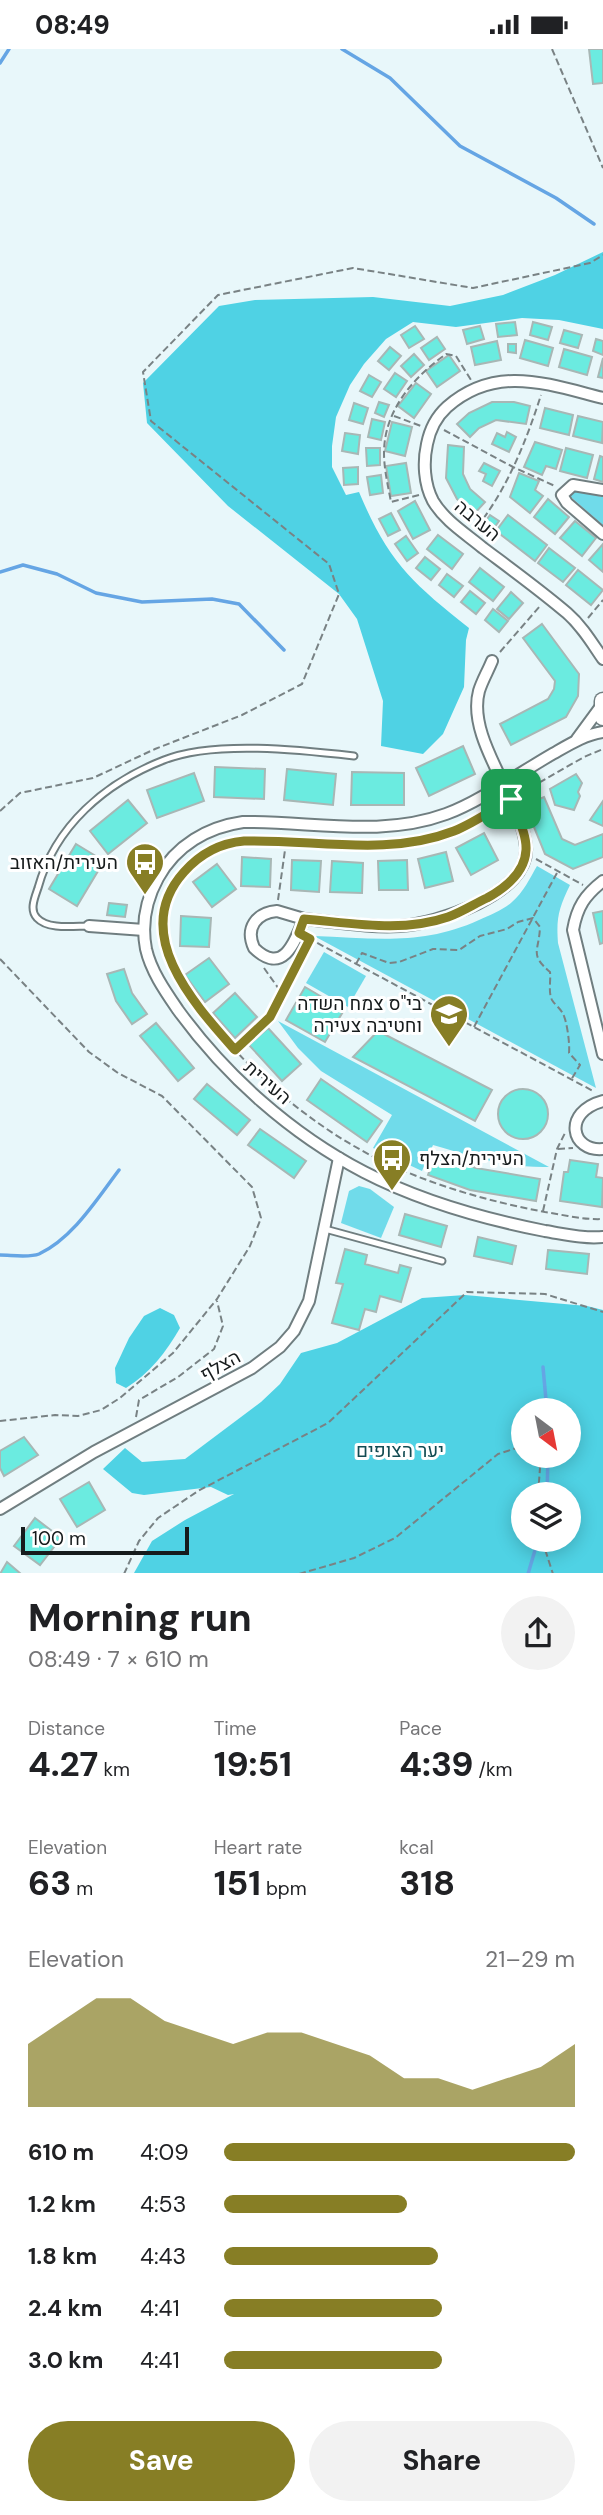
<!DOCTYPE html>
<meta charset="utf-8">
<style>
body{margin:0;font-family:"DM Sans",Heebo,sans-serif;background:#f2f2f2;color:#202124;height:100vh;display:flex;flex-direction:column;font-size:26px;white-space:nowrap}
*{box-sizing:border-box;margin:0}
p{font-size:23px;color:#757577}
.icon{flex:none;width:38px;height:38px;fill:none;stroke:currentColor;stroke-width:2;stroke-linecap:round;stroke-linejoin:round}
.map{position:relative;height:1524px;overflow:hidden}
.details{display:flex;flex-direction:column;background:#fff;flex:1}
.details>*{flex:none}
.needle{width:46px;rotate:148deg}
.controls{position:absolute;left:511px;top:1349px;display:grid;gap:14px}
.controls a{display:grid;place-items:center;width:70px;height:70px;border-radius:50%;background:#fff;box-shadow:0 4px 18px #0003;font-size:35px}
.scale{position:absolute;left:21px;bottom:18px;width:168px;box-sizing:border-box;padding-left:7px;border:4px solid #161b1c;border-top:0;font-size:19px;line-height:24px;white-space:nowrap;color:#161b1c;-webkit-text-stroke:5px #fff;paint-order:stroke}
.pin{position:absolute;display:grid;place-items:center;width:60px;height:60px;color:#fff;margin:-30px;border-radius:14px;box-shadow:0 4px 10px #0006}
.round{display:grid;place-items:center;flex:none;width:74px;height:74px;border-radius:37px;background:#f2f2f2}
.overview{display:flex;align-items:center;justify-content:space-between;height:119px;padding:0 28px}
h1{font-size:38px;font-weight:700;line-height:52px}
.stats{display:grid;grid-template-columns:repeat(3,1fr);gap:10px;height:119px;padding:7px 28px}
.stats div{display:grid;align-content:center}
.stats b{font-size:35px;font-weight:700}
.stats small{font-size:19px;font-weight:400}
.stats p{font-size:19px}
.chart{height:196px;padding:14px 28px}
.chart p{display:flex;justify-content:space-between}
.chart svg{width:100%;height:126px;margin-top:7px;fill:#877e25;opacity:.7}
.cta{display:flex;gap:14px;margin-top:auto;padding:14px 28px}
.cta a{flex:1;height:80px;border-radius:42px;background:#877e25;color:#fff;font-size:28px;font-weight:700;line-height:80px;text-align:center}
.cta a+a{background:#f2f2f2;color:#202124}
ul{padding:0 28px;list-style:none;font-size:23px}
li{display:grid;grid-template-columns:112px 84px 1fr;align-items:center;height:52px}
li i{height:18px;border-radius:9px;background:#877e25}
.status{display:flex;justify-content:space-between;align-items:center;height:49px;padding:0 35px;background:#fff;direction:ltr}
.status svg{height:19px;fill:currentColor}
.map>svg:first-child{display:block}
.green{fill:#70dbea}
.forest{fill:#4fd2e4;fill-rule:evenodd}
.lines{fill:none;stroke-linecap:round;stroke-linejoin:round}
.stream{stroke:#65a5e4;stroke-width:3.5}
.building{fill:#6bebe0;stroke:#a8b7b5;stroke-width:2}
.lane-casing{stroke:#707e80;stroke-width:9}
.street-casing{stroke:#707e80;stroke-width:14}
.secondary-casing{stroke:#707e80;stroke-width:19}
.path{stroke:#798284;stroke-width:2;stroke-dasharray:7 3.5;stroke-linecap:butt}
.lane{stroke:#fff;stroke-width:5}
.street{stroke:#fff;stroke-width:10}
.secondary{stroke:#fff;stroke-width:16}
.route-casing{stroke:#fff;stroke-width:14}
.route{stroke:#877e25;stroke-width:9}
.labels{text-anchor:middle;stroke-width:6;stroke-linejoin:round;paint-order:stroke}
.street-label{font-size:19px;fill:#161b1c;stroke:#fff}
.poi-label{font-size:19px;fill:#161b1c;stroke:#fff;text-anchor:end}
.park-label{font-size:19px;fill:#134c53;stroke:#fff}
</style>
<div class="status"><b>08:49</b><svg viewBox="0 0 49 12"><path d="M0 12V9h3v3zM5 12V6h3v6zM10 12V3h3v9zM15 12V0h3v12zM26 1h20v11H26zM47 4h2v5h-2z"/></svg></div>
<div class="map">
<svg width="603" height="1525" viewBox="0 0 603 1525">
<rect width="100%" height="100%" fill="#e8f7fa"/>
<!-- green -->
<g class="green">
<path d="M575,442L603,448V476L572,449L570,446Z"/>
<path d="M537,817L570,836C559,859 556,868 558,894L596,1039L314,887C374,889 422,897 479,871C490,866 503,861 512,853C523,844 530,829 537,817Z"/>
<path d="M324,903L366,927L348,958L306,934Z"/>
<path d="M278,972L549,1118C505,1119 475,1108 433,1096L422,1122L373,1099L392,1066L321,1022L298,999Z"/>
<path d="M359,1137L370,1140L394,1158L381,1189L341,1174L349,1142Z"/>
</g>
<!-- forest -->
<g class="forest">
<path d="M603,203V280L559,271L522,269L456,278L413,273L386,290L364,315L350,336L336,368L332,397V418L346,446L359,443C388,512 411,533 469,579L466,591L464,638L443,685L423,705L381,697L383,652L357,570L339,545L228,457L147,374L143,334L219,257L255,251L373,248L450,257L503,246L555,226Z"/>
<path d="M465,1246L587,1257L603,1261V1524H134L152,1492L185,1471L234,1445L228,1446L211,1438L144,1446L132,1444L103,1420L125,1399L142,1413L185,1410L261,1353L280,1335L301,1304L337,1294L422,1249ZM523,1362H569V1407H523ZM523,1446H569V1491H523Z"/>
<path d="M160,1259L174,1266L180,1279C167,1302 149,1325 126,1339L116,1334L115,1319L129,1289L144,1267Z"/>
</g>
<g class="lines">
<!-- stream -->
<g class="stream">
<path d="M342,0L390,29L460,97L556,149L594,175"/>
<path d="M0,14L9,0"/>
<path d="M0,523L23,516L57,525L96,544L142,553L212,550L239,555L284,601"/>
<path d="M0,1206C11,1206 29,1209 39,1205C73,1189 97,1150 119,1121"/>
<path d="M543,1318L547,1362"/>
<path d="M547,1446L548,1407"/>
<path d="M528,1525L538,1491"/>
</g>
</g>
<!-- building -->
<g class="building">
<path d="M589,0H603V34L593,35Z"/>
<path d="M515,273L517,286L498,288L496,275Z"/>
<path d="M533,273L552,278L548,291L530,286Z"/>
<path d="M415,277L424,290L409,299L401,286Z"/>
<path d="M480,277L484,290L467,295L463,281Z"/>
<path d="M564,281L582,286L578,299L560,294Z"/>
<path d="M437,288L445,300L429,311L421,299Z"/>
<path d="M596,290L603,292V306L593,302Z"/>
<path d="M525,291L553,299L548,317L520,309Z"/>
<path d="M497,292L501,311L475,316L471,298Z"/>
<path d="M508,295H516V304L508,303Z"/>
<path d="M390,298L401,307L389,321L378,312Z"/>
<path d="M564,300L592,308L587,326L559,318Z"/>
<path d="M414,305L424,316L411,328L401,317Z"/>
<path d="M449,306L460,322L437,338L426,322Z"/>
<path d="M603,309V329L598,328Z"/>
<path d="M395,324L407,332L396,348L384,340Z"/>
<path d="M369,326L381,333L372,348L360,342Z"/>
<path d="M416,334L431,345L414,369L398,357Z"/>
<path d="M379,353L389,356L384,368L375,364Z"/>
<path d="M492,353H514L530,357L526,375L496,371L479,379L470,388L457,375L469,364Z"/>
<path d="M354,354L368,359L363,375L349,371Z"/>
<path d="M545,359L573,366L569,386L540,379Z"/>
<path d="M578,367L603,373L602,394L573,387Z"/>
<path d="M372,370L385,373L381,391L368,388Z"/>
<path d="M392,373L412,378L405,407L385,402Z"/>
<path d="M507,383L516,388L509,403L492,395L497,384L505,388Z"/>
<path d="M345,384L360,386L358,405L342,402Z"/>
<path d="M535,393L562,401L556,420L546,417L542,426L524,418Z"/>
<path d="M448,396L464,398L463,425L470,440L485,453L474,465L457,450L446,429Z"/>
<path d="M366,399H380V416L367,417Z"/>
<path d="M566,399L593,406L587,429L560,422Z"/>
<path d="M600,407L603,408V433L594,430Z"/>
<path d="M406,414L411,444L391,447L386,417Z"/>
<path d="M484,414L500,422L492,437L483,432L486,425L479,422Z"/>
<path d="M358,418V435L344,436L343,419Z"/>
<path d="M519,424L539,432L535,441L543,447L530,464L510,448Z"/>
<path d="M381,426L383,444L370,446L367,428Z"/>
<path d="M548,450L569,468L555,485L534,468Z"/>
<path d="M415,452L430,481L413,490L398,462Z"/>
<path d="M391,464L400,481L388,487L379,470Z"/>
<path d="M490,466L499,472L491,483L482,477Z"/>
<path d="M508,466L547,496L535,512L496,482Z"/>
<path d="M575,472L596,489L582,507L560,489Z"/>
<path d="M438,486L463,505L452,520L427,500Z"/>
<path d="M406,487L418,504L407,512L395,495Z"/>
<path d="M603,495V523L589,511Z"/>
<path d="M549,499L575,519L563,533L538,514Z"/>
<path d="M425,508L440,520L431,531L416,519Z"/>
<path d="M480,519L504,538L493,552L469,533Z"/>
<path d="M578,521L603,541L591,556L566,536Z"/>
<path d="M447,525L463,537L454,548L439,536Z"/>
<path d="M470,542L485,554L476,565L461,553Z"/>
<path d="M511,543L523,554L509,570L497,560Z"/>
<path d="M493,560L508,572L499,583L485,571Z"/>
<path d="M542,575L579,625L578,647L566,668L511,696L500,675L548,650L554,640L555,632L523,589Z"/>
<path d="M463,697L475,725L429,747L416,719Z"/>
<path d="M215,718L265,720L264,750L214,748Z"/>
<path d="M287,720L336,725L333,756L284,751Z"/>
<path d="M352,723L404,724V756H351Z"/>
<path d="M194,724L204,752L157,769L147,741Z"/>
<path d="M576,725L582,734L578,743L580,747L574,761L555,756L550,740Z"/>
<path d="M544,748L562,790L575,796L603,785V808L573,820L545,805L525,756Z"/>
<path d="M128,751L147,774L108,805L90,782Z"/>
<path d="M603,752V777L590,771Z"/>
<path d="M484,784L498,811L471,826L456,799Z"/>
<path d="M76,795L104,812L77,857L49,840Z"/>
<path d="M446,803L453,832L425,839L418,810Z"/>
<path d="M242,808L271,810L270,838L241,837Z"/>
<path d="M292,811L321,812L319,843L291,841Z"/>
<path d="M407,811L408,841H379L378,812Z"/>
<path d="M332,812L363,814L362,844L330,843Z"/>
<path d="M217,815L236,840L212,858L193,833Z"/>
<path d="M109,854L127,856L125,868L107,866Z"/>
<path d="M603,862V894L600,895L593,864Z"/>
<path d="M181,867L211,869L209,898L180,897Z"/>
<path d="M209,909L229,935L205,953L185,926Z"/>
<path d="M124,920L132,944L147,965L132,975L116,952L107,925Z"/>
<path d="M305,938L344,961L325,993L286,971Z"/>
<path d="M235,944L257,968L235,989L213,964Z"/>
<path d="M156,974L194,1019L178,1032L140,987Z"/>
<path d="M268,979L301,1015L282,1032L249,996Z"/>
<path d="M378,982L492,1041L475,1072L353,1008Z"/>
<path d="M321,1030L382,1072L367,1093L307,1051Z"/>
<path d="M207,1035L250,1071L237,1086L194,1050Z"/>
<circle cx="523" cy="1065" r="25"/>
<path d="M260,1080L306,1112L294,1129L248,1096Z"/>
<path d="M436,1105L476,1119L540,1130L536,1152L470,1141L428,1126Z"/>
<path d="M570,1111L598,1115L596,1128L603,1129L602,1158L560,1152L564,1123H568Z"/>
<path d="M405,1165L447,1177L441,1198L399,1186Z"/>
<path d="M478,1188L516,1197L512,1215L474,1207Z"/>
<path d="M345,1200L367,1206L365,1215L398,1224L400,1216L411,1219L401,1253L380,1247L376,1263L365,1260L359,1281L332,1274L343,1235L336,1234Z"/>
<path d="M548,1201L589,1205L587,1225L546,1220Z"/>
<path d="M24,1388L38,1406L4,1427L0,1419V1402Z"/>
<path d="M89,1433L105,1461L77,1478L60,1450Z"/>
<path d="M35,1469L61,1489L40,1516L14,1497Z"/>
<path d="M7,1513L21,1525H0Z"/>
</g>
<g class="lines">
<defs>
<g id="lane">
<path d="M89,877C74,877 48,881 37,869C29,861 35,848 38,839C55,777 105,734 164,711C213,691 302,701 354,707"/>
<path d="M325,1180L442,1212"/>
</g>
<g id="street">
<path d="M603,349C547,335 496,315 447,358C436,368 430,380 427,395C423,413 424,435 433,452C445,472 465,484 483,499C511,520 540,541 567,564C582,577 592,594 603,610"/>
<path d="M603,441L573,436L562,446L567,454L603,485"/>
<path d="M603,683C583,686 567,697 549,707C518,725 479,753 446,765C381,789 311,772 243,773C208,778 176,796 158,829C146,851 141,874 146,900C151,922 165,942 178,961C226,1027 291,1085 364,1123C420,1152 484,1170 545,1182C564,1185 584,1190 603,1188"/>
<path d="M577,690L602,656"/>
<path d="M603,832C585,846 577,858 573,881L603,1005"/>
<path d="M277,862L304,870C295,893 283,927 254,899C245,879 256,864 277,862Z"/>
<path d="M304,870C336,873 369,879 400,877C436,875 530,845 526,798C522,750 466,690 479,642C482,632 488,622 492,612"/>
<path d="M89,877L144,881"/>
<path d="M603,1052C562,1063 571,1103 603,1100"/>
<path d="M0,1460L94,1403L252,1319L280,1298L294,1282L309,1252L339,1109"/>
</g>
<path id="secondary" d="M603,652V668"/>
</defs>
<!-- lane casing -->
<use href="#lane" class="lane-casing"/>
<!-- street casing -->
<use href="#street" class="street-casing"/>
<!-- secondary casing -->
<use href="#secondary" class="secondary-casing"/>
<!-- path -->
<g class="path">
<path d="M552,0L603,119"/>
<path d="M394,367L421,377"/>
<path d="M444,381L513,418L555,437"/>
<path d="M419,446L391,453C388,437 384,420 384,404C384,361 414,328 446,305L456,307L471,331"/>
<path d="M477,478C507,440 526,393 541,346"/>
<path d="M588,569L603,551"/>
<path d="M500,603L540,557"/>
<path d="M521,744L584,708L603,700"/>
<path d="M501,756C486,765 470,775 454,782C386,808 314,790 245,792C214,795 188,812 173,840C164,857 160,877 164,896C169,915 180,932 192,948C238,1013 302,1071 374,1108C427,1135 487,1152 545,1163C564,1166 584,1171 603,1170"/>
<path d="M0,762L20,744L93,729L155,700L242,666L302,635L339,545L329,515L151,372L143,323L218,246L353,219L473,239L590,214L603,206"/>
<path d="M536,810L583,836"/>
<path d="M278,851L286,794"/>
<path d="M308,889L593,1042"/>
<path d="M0,910L89,1003L118,1024L162,1047L252,1138L261,1169L250,1197L217,1250L173,1304L120,1349L101,1361L78,1367L55,1366L0,1372"/>
<path d="M356,915L362,904L389,914L399,913L433,900L459,901L480,887L507,880L518,873L533,869L540,878C539,903 529,905 550,923C551,932 548,943 552,951C555,956 561,960 563,965C567,972 570,995 569,1004L580,1016L571,1031"/>
<path d="M264,919L281,943"/>
<path d="M474,978L558,822"/>
<path d="M235,1001L270,968L309,891"/>
<path d="M558,1100L573,1099"/>
<path d="M543,1162L557,1100L565,1084"/>
<path d="M136,1368L139,1351L178,1328L214,1300L223,1277L217,1252"/>
<path d="M537,1407L540,1419L538,1446"/>
<path d="M542,1491L553,1525"/>
<path d="M124,1525L139,1492L158,1469L198,1442L328,1374L467,1243L545,1245L603,1263"/>
<path d="M299,1525L354,1509L395,1489L498,1405L523,1397"/>
</g>
<!-- lane -->
<use href="#lane" class="lane"/>
<!-- street -->
<use href="#street" class="street"/>
<!-- secondary -->
<use href="#secondary" class="secondary"/>
</g>
<g class="lines">
<defs>
<path id="route" d="M511,750C516,765 527,785 526,801C525,824 505,839 487,849C474,855 462,863 448,868C402,884 352,874 304,870L299,884L310,890L270,968L235,1001C194,955 129,884 184,823C200,805 220,794 244,792C314,790 387,808 454,782C474,774 492,761 511,750Z"/>
</defs>
<!-- route casing -->
<use href="#route" class="route-casing"/>
<!-- route -->
<use href="#route" class="route"/>
</g>
<!-- icons -->
<defs>
<symbol id="bus-pin" viewBox="-11 -11 22 30"><path d="M0 17L-7.5 6A9.5 9.5 0 1 1 7.5 6Z" fill="#877e25" stroke="#fff"/><path d="M-5-6H5V4H4V6H2V4H-2V6H-4V4H-5ZM-3.5-4V0h7V-4ZM-3.5 1.2v1.5H-2V1.2ZM2 1.2v1.5H3.5V1.2Z" fill="#fff"/></symbol>
<symbol id="school-pin" viewBox="-11 -11 22 30"><path d="M0 17L-7.5 6A9.5 9.5 0 1 1 7.5 6Z" fill="#877e25" stroke="#fff"/><path d="M0-5L7-2L0 1L-7-2ZM-4 1L0 2.5L4 1V4Q0 6-4 4Z" fill="#fff"/></symbol>
</defs>
<g fill-rule="evenodd">
<use href="#bus-pin" x="123" y="791" width="44" height="60"/>
<use href="#school-pin" x="427" y="943" width="44" height="60"/>
<use href="#bus-pin" x="370" y="1087" width="44" height="60"/>
</g>
<g class="labels">
<!-- street labels -->
<g class="street-label">
<text transform="translate(478 471) rotate(40)" y="7">הערבה</text>
<text transform="translate(268 1033) rotate(41)" y="7">העירית</text>
<text transform="translate(220 1316) rotate(-29)" y="7">הצלף</text>
</g>
<!-- poi labels -->
<g class="poi-label">
<text x="118" y="820">העירית/האזוב</text>
<text x="422" y="961">בי"ס צמח השדה<tspan x="422" dy="22">וחטיבה צעירה</tspan></text>
<text x="419" y="1116" text-anchor="start">העירית/הצלף</text>
</g>
<!-- park labels -->
<g class="park-label">
<text x="400" y="1408">יער הצופים</text>
</g>
</g>
</svg>
<div class="controls">
<a><svg class="needle" viewBox="-14 -14 28 28"><path d="M0-13l5 13h-10z" fill="#e53935"/><path d="M0 13l5-13h-10z" fill="#757577"/></svg></a>
<a><svg class="icon" aria-label="layers" viewBox="0 0 24 24"><path d="M12 4l9 5-9 5-9-5zM3 14l9 5 9-5"/></svg></a>
</div>
<div class="scale">100 m</div>
<div class="pin" style="left:511px;top:750px;background:#1e9e55"><svg class="icon" aria-label="arrive" viewBox="0 0 24 24"><path d="M6 21V4h12l-3 4 3 4H6"/></svg></div>
</div>
<section class="details">
<div class="overview"><div><h1>Morning run</h1><p>08:49 · 7 × 610 m</p></div><a class="round"><svg class="icon" aria-label="share" viewBox="0 0 24 24"><path d="M12 15V3M7 8l5-5 5 5M5 13v7h14v-7"/></svg></a></div>
<div class="stats">
<div><p>Distance</p><b>4.27<small> km</small></b></div>
<div><p>Time</p><b>19:51</b></div>
<div><p>Pace</p><b>4:39<small> /km</small></b></div>
</div>
<div class="stats">
<div><p>Elevation</p><b>63<small> m</small></b></div>
<div><p>Heart rate</p><b>151<small> bpm</small></b></div>
<div><p>kcal</p><b>318</b></div>
</div>
<div class="chart"><p><span>Elevation</span>21–29 m</p>
<svg viewBox="0 0 160 44" preserveAspectRatio="none"><path d="M0 44V22L10 14L20 6L30 6L40 14L50 18L60 22L70 18L80 18L90 22L100 26L110 34L120 34L130 38L140 34L150 30L160 22V44z"/></svg>
</div>
<ul>
<li><b>610 m</b>4:09<i style="width:100%"></i></li>
<li><b>1.2 km</b>4:53<i style="width:52%"></i></li>
<li><b>1.8 km</b>4:43<i style="width:61%"></i></li>
<li><b>2.4 km</b>4:41<i style="width:62%"></i></li>
<li><b>3.0 km</b>4:41<i style="width:62%"></i></li>
</ul>
<div class="cta"><a>Save</a><a>Share</a></div>
</section>
